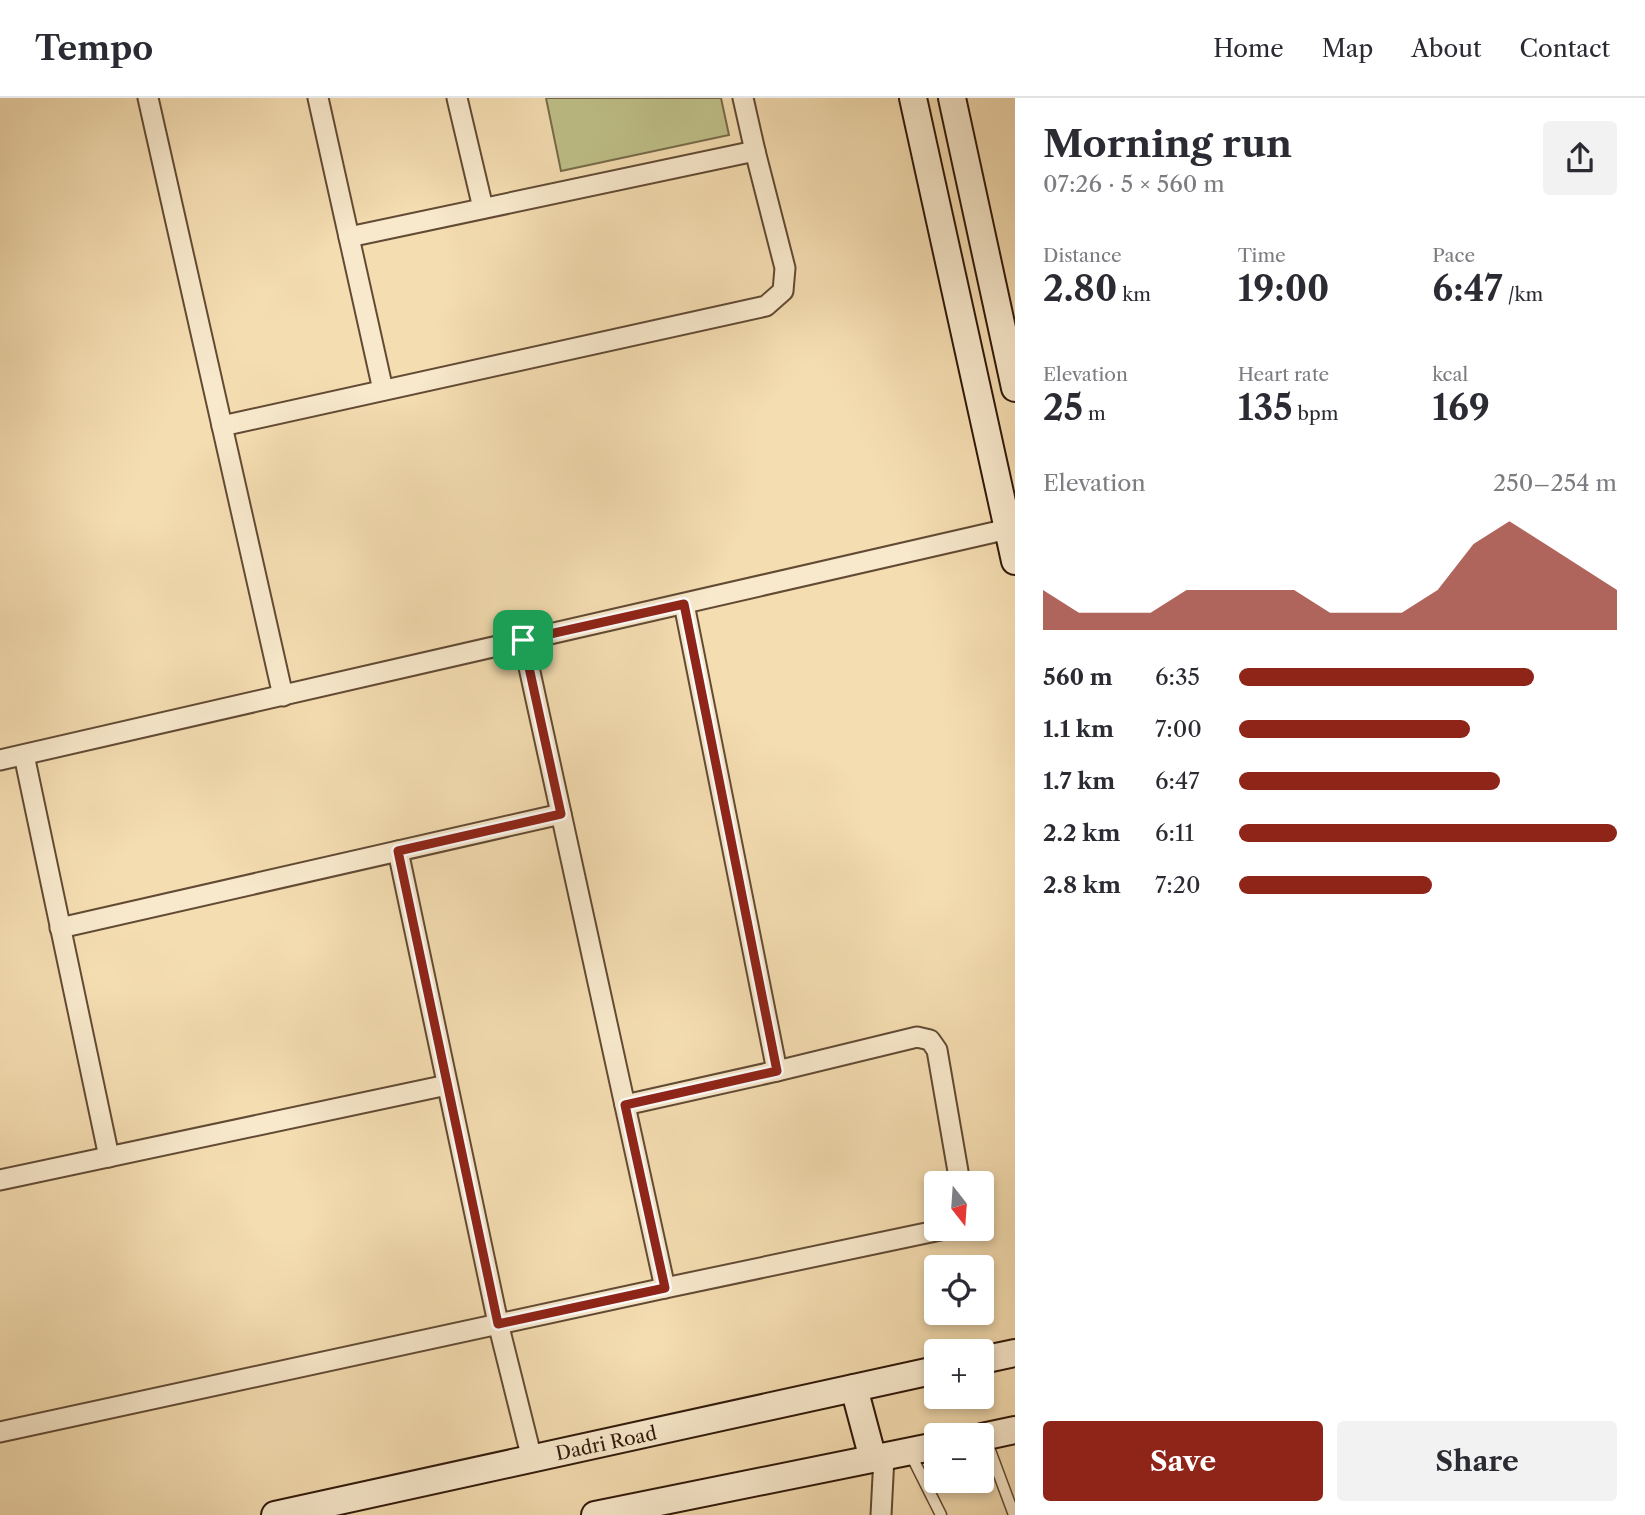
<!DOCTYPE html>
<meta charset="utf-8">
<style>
body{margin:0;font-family:"Libre Caslon Text",serif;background:#f2f2f3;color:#2b2b33;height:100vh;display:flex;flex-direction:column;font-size:26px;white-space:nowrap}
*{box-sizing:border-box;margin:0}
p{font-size:23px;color:#7c7c81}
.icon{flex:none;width:38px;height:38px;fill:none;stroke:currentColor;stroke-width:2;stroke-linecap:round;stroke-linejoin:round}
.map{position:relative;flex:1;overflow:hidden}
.panel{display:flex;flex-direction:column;background:#fff;width:630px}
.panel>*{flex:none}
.needle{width:46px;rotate:163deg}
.fabs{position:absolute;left:924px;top:1073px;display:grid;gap:14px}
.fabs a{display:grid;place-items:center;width:70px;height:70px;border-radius:7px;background:#fff;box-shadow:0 4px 10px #0003;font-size:35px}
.pin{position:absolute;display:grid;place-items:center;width:60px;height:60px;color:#fff;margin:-30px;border-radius:14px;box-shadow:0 4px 10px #0006}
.round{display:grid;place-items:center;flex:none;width:74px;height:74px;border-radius:7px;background:#f2f2f3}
.headline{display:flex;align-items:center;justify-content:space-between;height:119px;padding:0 28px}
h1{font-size:38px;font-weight:700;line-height:52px}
.metrics{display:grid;grid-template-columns:repeat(3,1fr);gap:10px;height:119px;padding:7px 28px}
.metrics div{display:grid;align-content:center}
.metrics b{font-size:35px;font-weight:700}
.metrics small{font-size:19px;font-weight:400}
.metrics p{font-size:19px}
.chart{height:196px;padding:14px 28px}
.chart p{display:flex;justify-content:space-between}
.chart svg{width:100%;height:126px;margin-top:7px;fill:#8f2418;opacity:.7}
.action{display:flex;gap:14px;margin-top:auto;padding:14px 28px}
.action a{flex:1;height:80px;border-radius:7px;background:#8f2418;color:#fff;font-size:28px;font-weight:700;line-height:80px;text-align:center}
.action a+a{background:#f2f2f3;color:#2b2b33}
ul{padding:0 28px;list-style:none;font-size:23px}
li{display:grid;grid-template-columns:112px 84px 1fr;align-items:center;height:52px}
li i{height:18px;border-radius:9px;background:#8f2418}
header{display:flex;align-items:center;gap:42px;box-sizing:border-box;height:98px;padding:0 35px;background:#fff;border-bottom:2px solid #e1e1e2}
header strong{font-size:33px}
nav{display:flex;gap:38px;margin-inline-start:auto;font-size:24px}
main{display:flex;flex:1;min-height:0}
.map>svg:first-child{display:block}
.green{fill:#bfc089;stroke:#786c4a;stroke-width:2}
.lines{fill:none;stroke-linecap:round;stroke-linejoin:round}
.lane-casing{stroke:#624a34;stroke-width:13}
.street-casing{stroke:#624a34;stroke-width:23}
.secondary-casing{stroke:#31190b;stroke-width:30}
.lane{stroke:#f8e9cc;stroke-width:10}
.street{stroke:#f8e9cc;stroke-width:19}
.secondary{stroke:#f8e9cc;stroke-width:26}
.route-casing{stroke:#fff;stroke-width:14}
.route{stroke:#8f2418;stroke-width:9}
.labels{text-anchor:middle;stroke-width:7;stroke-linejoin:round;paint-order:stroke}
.street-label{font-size:19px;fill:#31190b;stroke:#f8e9cc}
</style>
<header>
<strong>Tempo</strong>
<nav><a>Home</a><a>Map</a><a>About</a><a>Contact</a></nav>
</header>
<main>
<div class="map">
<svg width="1015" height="1417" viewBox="0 0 1015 1417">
<rect width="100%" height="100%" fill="#f4ddb1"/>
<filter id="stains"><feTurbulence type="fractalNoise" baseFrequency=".00286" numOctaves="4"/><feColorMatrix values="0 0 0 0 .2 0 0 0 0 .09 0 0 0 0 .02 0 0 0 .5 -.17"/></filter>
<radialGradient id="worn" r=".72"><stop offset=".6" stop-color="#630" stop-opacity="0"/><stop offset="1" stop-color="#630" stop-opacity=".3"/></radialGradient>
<!-- green -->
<path class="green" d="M546,0H721L729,37L561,73Z"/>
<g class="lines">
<defs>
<g id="lane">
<path d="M985,1339L1014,1417"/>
<path d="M910,1355L941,1417"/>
</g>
<g id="street">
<path d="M148,0L283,598"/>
<path d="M318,0L383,292"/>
<path d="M457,0L483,110"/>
<path d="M349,139L755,53"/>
<path d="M222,328L766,208L783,193L785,170L755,53L743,0"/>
<path d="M684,506L777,973"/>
<path d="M523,542L665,1190"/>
<path d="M24,657L109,1059"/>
<path d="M0,662L1008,431"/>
<path d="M398,753L498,1225L532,1361"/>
<path d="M60,830L561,716"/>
<path d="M625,1007L777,973L917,939L930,942L937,952L960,1085"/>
<path d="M0,1082L447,987"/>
<path d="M0,1334L665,1190L950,1130"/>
<path d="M881,1417L884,1359"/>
</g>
<g id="secondary">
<path d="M913,0L1015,463"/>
<path d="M952,0L1015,290"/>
<path d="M982,1262L1015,1255"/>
<path d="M854,1290L873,1361"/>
<path d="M982,1339L1015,1332"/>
<path d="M275,1417L936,1272"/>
<path d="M595,1417L936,1348"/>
</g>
</defs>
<!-- lane casing -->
<use href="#lane" class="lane-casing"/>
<!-- street casing -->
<use href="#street" class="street-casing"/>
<!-- secondary casing -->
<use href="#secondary" class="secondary-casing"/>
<!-- lane -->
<use href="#lane" class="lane"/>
<!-- street -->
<use href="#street" class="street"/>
<!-- secondary -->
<use href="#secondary" class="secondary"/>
</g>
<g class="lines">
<defs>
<path id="route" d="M684,506L777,973L625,1007L665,1190L498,1226L398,753L561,716L523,542Z"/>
</defs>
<!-- route casing -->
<use href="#route" class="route-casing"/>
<!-- route -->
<use href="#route" class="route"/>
</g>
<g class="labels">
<!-- street labels -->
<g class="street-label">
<text transform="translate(606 1345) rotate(-12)" y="7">Dadri Road</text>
</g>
</g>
<rect width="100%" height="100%" filter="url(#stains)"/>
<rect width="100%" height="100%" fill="url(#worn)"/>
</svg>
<div class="fabs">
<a><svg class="needle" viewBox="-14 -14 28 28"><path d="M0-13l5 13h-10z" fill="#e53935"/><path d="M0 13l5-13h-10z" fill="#7c7c81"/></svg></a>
<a><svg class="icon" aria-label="locate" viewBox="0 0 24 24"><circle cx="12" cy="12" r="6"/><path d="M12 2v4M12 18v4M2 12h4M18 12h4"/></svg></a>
<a>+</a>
<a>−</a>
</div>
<div class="pin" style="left:523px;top:542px;background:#1e9e55"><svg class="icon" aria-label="arrive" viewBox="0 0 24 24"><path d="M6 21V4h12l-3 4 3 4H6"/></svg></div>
</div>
<section class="panel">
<div class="headline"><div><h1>Morning run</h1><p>07:26 · 5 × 560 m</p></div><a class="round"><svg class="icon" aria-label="share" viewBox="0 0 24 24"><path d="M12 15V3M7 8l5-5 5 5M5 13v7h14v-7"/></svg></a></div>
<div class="metrics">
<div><p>Distance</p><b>2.80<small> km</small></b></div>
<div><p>Time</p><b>19:00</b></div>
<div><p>Pace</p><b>6:47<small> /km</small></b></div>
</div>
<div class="metrics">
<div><p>Elevation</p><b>25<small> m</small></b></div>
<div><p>Heart rate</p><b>135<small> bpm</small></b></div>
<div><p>kcal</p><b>169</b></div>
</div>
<div class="chart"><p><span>Elevation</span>250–254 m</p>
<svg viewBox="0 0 160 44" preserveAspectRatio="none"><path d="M0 44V30L10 38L20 38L30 38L40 30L50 30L60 30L70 30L80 38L90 38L100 38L110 30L120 14L130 6L140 14L150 22L160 30V44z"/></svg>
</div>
<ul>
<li><b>560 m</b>6:35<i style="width:78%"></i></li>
<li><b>1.1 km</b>7:00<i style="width:61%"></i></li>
<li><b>1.7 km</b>6:47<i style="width:69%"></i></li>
<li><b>2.2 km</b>6:11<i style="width:100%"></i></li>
<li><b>2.8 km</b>7:20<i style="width:51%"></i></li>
</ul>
<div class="action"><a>Save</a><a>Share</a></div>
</section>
</main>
